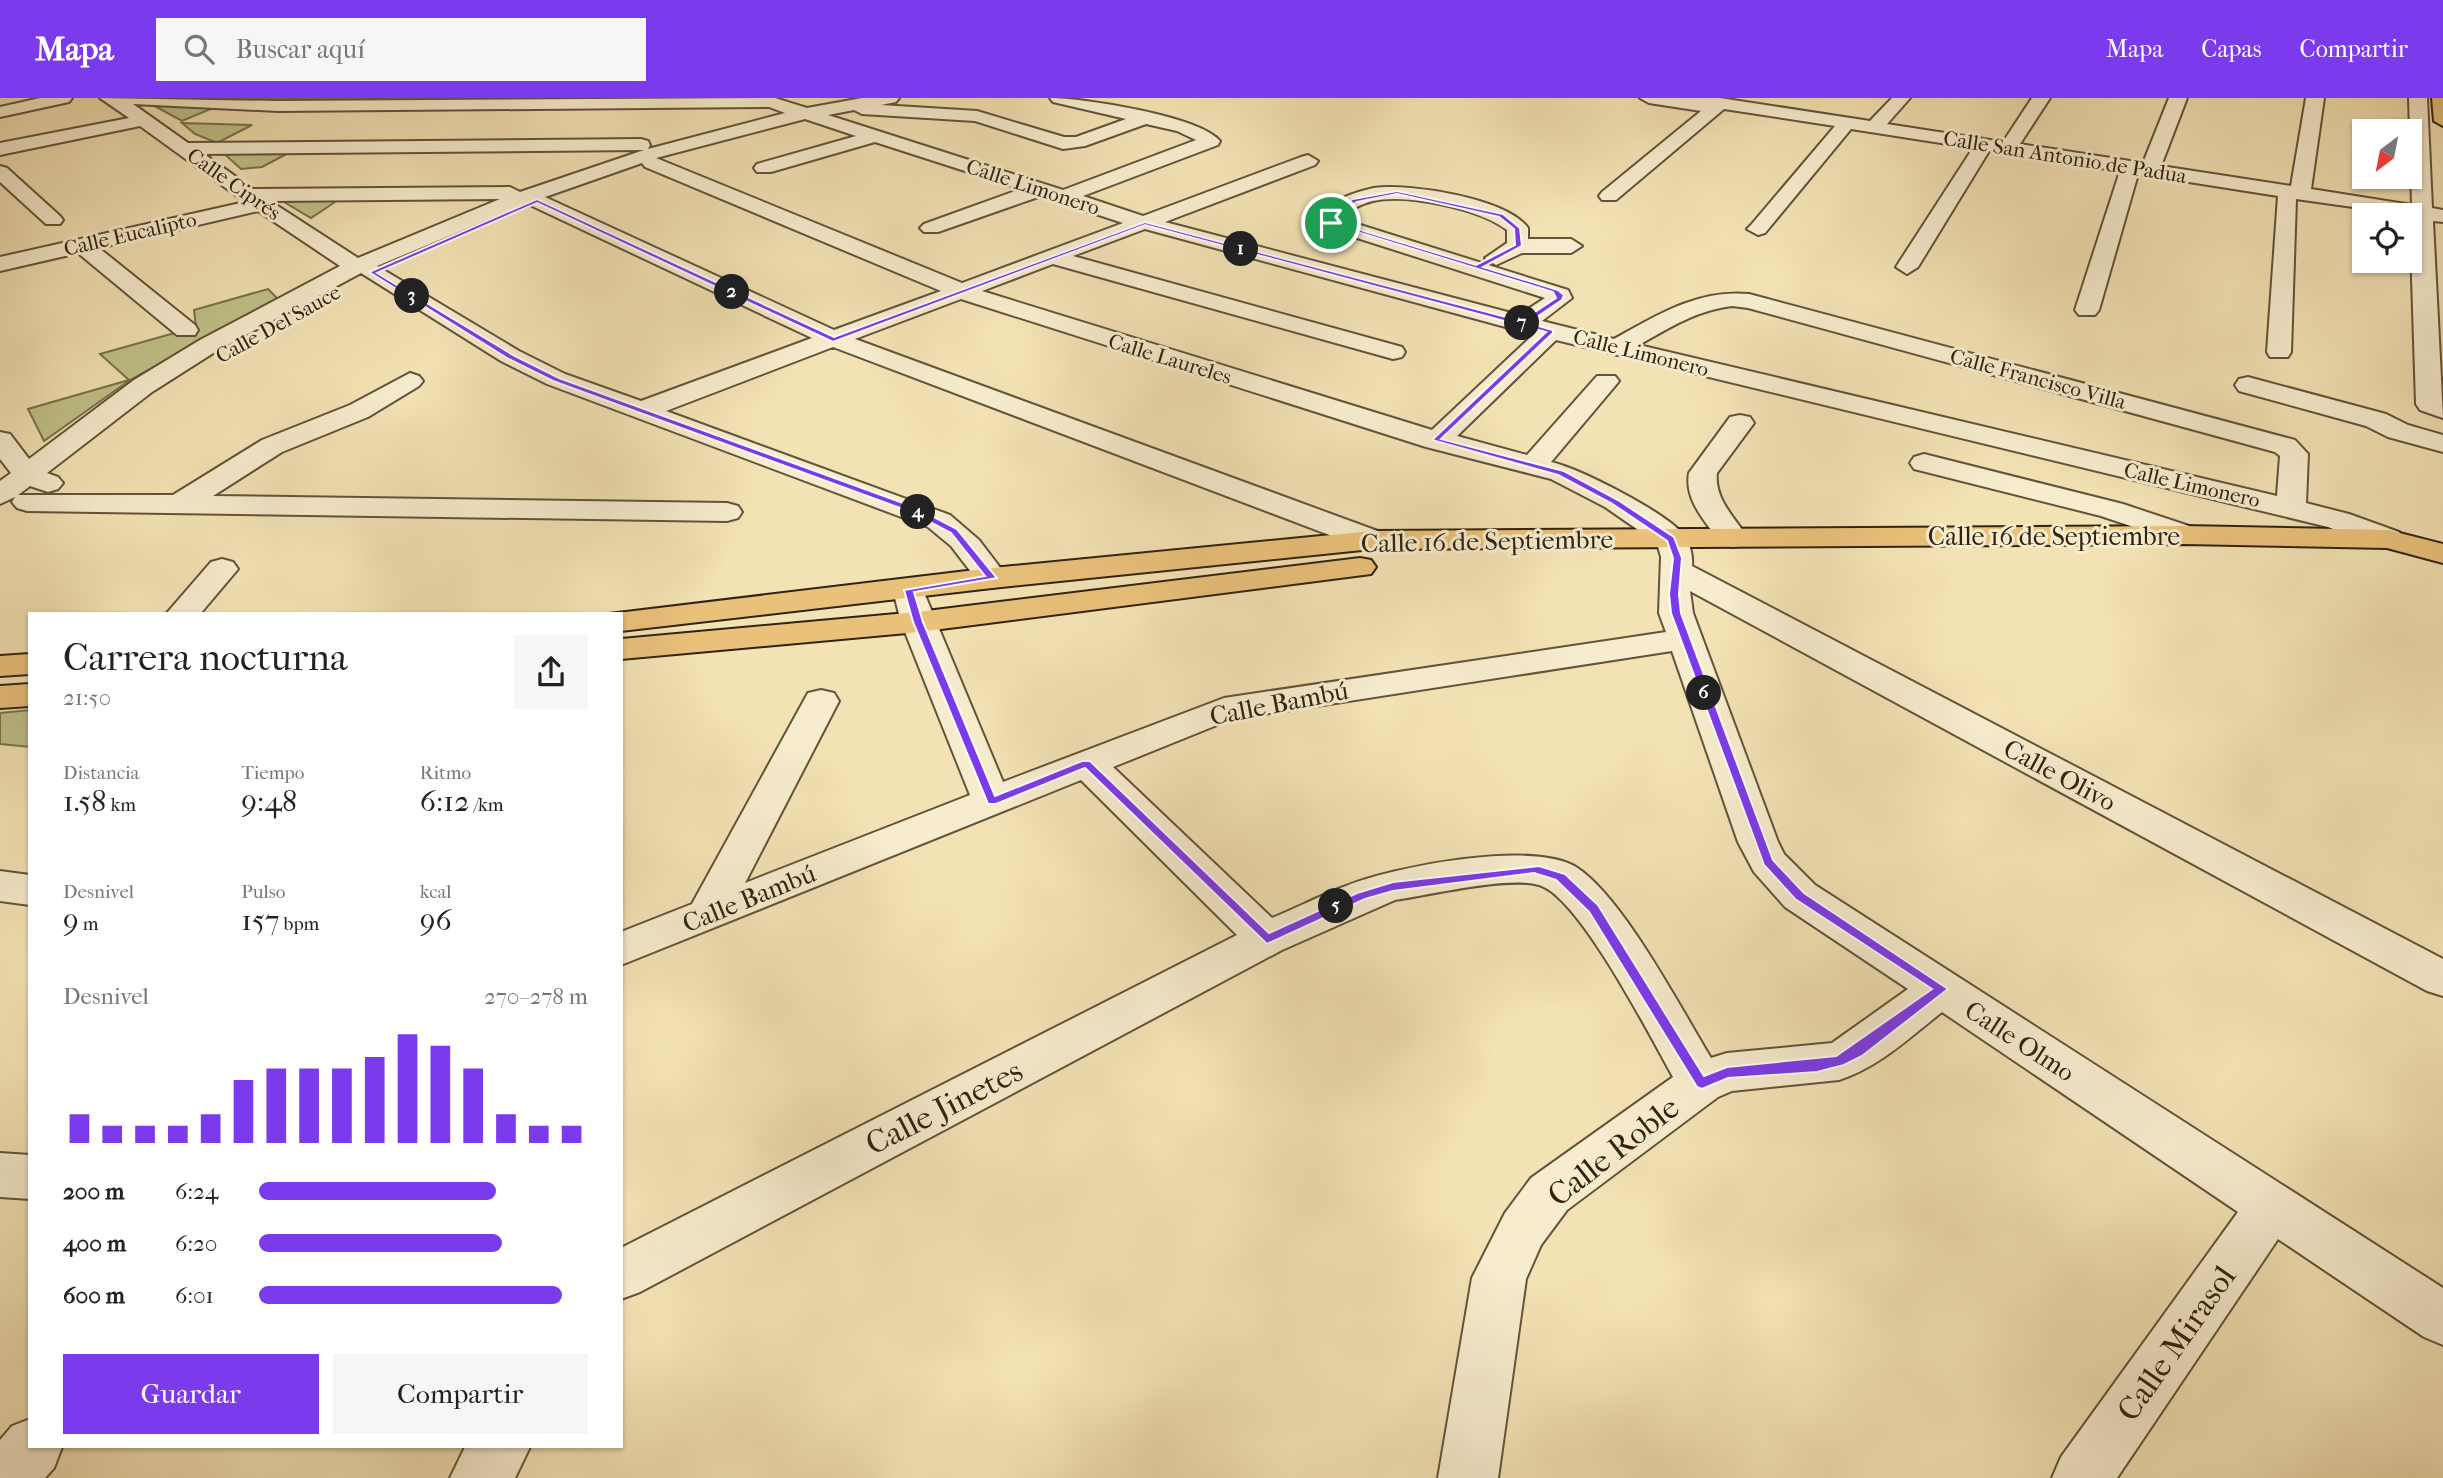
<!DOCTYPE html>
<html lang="es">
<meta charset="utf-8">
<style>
body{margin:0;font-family:"IM FELL French Canon",serif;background:#f6f6f6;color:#222;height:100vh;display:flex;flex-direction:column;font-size:26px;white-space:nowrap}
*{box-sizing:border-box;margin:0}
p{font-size:23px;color:#767676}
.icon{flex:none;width:38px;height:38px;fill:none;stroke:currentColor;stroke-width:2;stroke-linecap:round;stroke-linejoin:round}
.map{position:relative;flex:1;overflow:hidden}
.details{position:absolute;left:28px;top:514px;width:595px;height:836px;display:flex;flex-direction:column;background:#fff;border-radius:0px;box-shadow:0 2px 5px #0004}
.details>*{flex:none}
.needle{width:46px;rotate:212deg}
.controls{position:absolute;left:2352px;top:21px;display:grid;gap:14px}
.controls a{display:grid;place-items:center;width:70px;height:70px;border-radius:0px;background:#fff;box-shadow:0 2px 5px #0004;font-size:35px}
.pin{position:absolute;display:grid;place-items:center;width:60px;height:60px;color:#fff;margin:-30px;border:4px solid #fff;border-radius:50%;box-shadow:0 2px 7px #0007}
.km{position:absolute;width:35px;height:35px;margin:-18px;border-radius:50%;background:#222;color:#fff;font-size:19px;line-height:35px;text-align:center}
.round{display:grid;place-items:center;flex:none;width:74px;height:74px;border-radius:0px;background:#f6f6f6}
.headline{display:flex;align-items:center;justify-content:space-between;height:119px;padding:0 35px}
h1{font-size:38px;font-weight:600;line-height:52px}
.metrics{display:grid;grid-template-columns:repeat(3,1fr);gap:10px;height:119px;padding:7px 35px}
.metrics div{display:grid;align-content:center}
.metrics b{font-size:30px;font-weight:600}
.metrics small{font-size:19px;font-weight:400}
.metrics p{font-size:19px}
.chart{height:196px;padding:14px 35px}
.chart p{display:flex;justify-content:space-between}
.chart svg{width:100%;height:126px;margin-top:7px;stroke:#7c3aed;stroke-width:6}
.cta{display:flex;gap:14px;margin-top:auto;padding:14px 35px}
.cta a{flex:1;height:80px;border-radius:0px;background:#7c3aed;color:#fff;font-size:28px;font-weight:600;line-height:80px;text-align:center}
.cta a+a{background:#f6f6f6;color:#222}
ul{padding:0 35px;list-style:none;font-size:23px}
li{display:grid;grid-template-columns:112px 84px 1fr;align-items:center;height:52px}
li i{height:18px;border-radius:9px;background:#7c3aed}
header{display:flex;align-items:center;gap:42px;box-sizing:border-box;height:98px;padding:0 35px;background:#7c3aed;color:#fff}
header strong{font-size:33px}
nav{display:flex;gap:38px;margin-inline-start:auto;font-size:24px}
.search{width:490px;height:63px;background:#f6f6f6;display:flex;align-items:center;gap:18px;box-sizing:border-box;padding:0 24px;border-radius:0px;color:#767676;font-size:26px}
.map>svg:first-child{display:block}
.green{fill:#c1c289;stroke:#79724d;stroke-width:2}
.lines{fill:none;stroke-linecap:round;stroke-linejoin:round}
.minor-casing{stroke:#62533a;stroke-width:4}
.major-casing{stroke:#312311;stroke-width:4}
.minor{fill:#f7ecce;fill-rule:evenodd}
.major{fill:#eac17a;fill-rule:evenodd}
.route{fill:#7c3aed;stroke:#fff;stroke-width:2;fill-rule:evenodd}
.labels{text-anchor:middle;stroke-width:6;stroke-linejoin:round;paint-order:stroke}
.far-street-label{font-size:21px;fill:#312311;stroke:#f7ecce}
.street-label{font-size:26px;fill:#312311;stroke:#f7ecce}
.near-street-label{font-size:32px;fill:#312311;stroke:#f7ecce}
</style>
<header>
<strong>Mapa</strong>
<div class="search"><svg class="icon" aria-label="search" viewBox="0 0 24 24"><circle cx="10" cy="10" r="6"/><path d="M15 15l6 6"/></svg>Buscar aquí</div>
<nav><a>Mapa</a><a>Capas</a><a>Compartir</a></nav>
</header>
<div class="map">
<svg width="2443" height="1380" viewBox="0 0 2443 1380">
<rect width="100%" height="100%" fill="#f3e2b4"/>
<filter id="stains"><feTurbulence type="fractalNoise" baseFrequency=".00286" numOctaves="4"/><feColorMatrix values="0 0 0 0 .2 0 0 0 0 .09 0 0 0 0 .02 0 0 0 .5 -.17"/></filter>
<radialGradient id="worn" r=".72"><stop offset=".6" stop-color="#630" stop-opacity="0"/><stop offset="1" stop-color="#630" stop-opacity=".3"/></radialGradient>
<!-- green -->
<g class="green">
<path d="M180,0H777L775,3H287Z"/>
<path d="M151,6L220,7L182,23Z"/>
<path d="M182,25L252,27L217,45L195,36Z"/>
<path d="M298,50L262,69L241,71L220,52Z"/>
<path d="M341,100L311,120L279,101Z"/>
<path d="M268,191L278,201L130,282L44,343L28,311L129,282L100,256L196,229L194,212Z"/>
<path d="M30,612V649L0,646V615Z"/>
</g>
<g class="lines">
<defs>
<g id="minor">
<path d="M40,0H72L69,4L0,19V9Z"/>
<path d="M100,0L278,3L775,0L807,10L862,0H899L896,4L881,7L977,13L1064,39H1076L1126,21L1053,4L1050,0C1083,0 1200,18 1220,43L1218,47L1083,98L1143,118L1301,59L1308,57L1318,63L1315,67L1165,124L1519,217L1545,200L1332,132L1324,129L1317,119C1328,103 1355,94 1374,90C1408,85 1507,100 1528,130V141H1571L1582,148L1571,155H1522L1496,167L1485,160L1507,145V132C1480,111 1406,95 1373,103C1360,106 1349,113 1338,120L1568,192L1572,200L1542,223L1614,241C1657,217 1698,191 1749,196L2295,342L2308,356L2306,405L2349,416L2399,434L2403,441L2399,448L2388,450L2377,448L2328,429L1556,242L1457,338L1527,357L1597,278H1615L1619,283L1615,288L1551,364C1581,371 1665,414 1684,437C1690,445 1693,458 1692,468L2443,861V898L2427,893L1690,493L1693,515L1778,744L1784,756L1815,787L2443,1190V1247L2424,1239L2278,1141L2117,1380H2052L2061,1359L2238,1114L1942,914C1909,940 1879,969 1839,982L1732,993L1718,999L1567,1112L1541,1147L1526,1181L1498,1380H1438L1472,1180L1505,1115L1531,1080L1673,979C1651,940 1579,798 1539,787C1507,778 1431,797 1395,802L1282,852L640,1194L621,1201V1150L1237,837L1081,682L621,867V834L692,806L808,595L821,592L834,595L839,603L745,785L970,697L901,524L893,492L898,485L909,482L920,485L1003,684L1224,600L1666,534L1659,515L1661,459L1657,445L1605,409L1551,381L1426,349L961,201L855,241L1383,435L1387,442L1383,449L1372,451L1361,449L833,249L666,313L950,417L979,442L1008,480L1003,487L992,490L981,487L951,448L928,429L547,286L501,263L361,175L218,252L152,294L47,375L58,379L63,385L58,391L48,394L30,388L18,397H173L262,342L350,307L410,275L419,278L423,283L419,288L368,319L282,354L213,398L727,405L738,408L742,414L738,420L727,423L27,413L17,410L12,404L15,399L0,406V383L11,375L0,361V334L10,336L29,361L134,282L200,242L340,168L258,113L99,150L195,227L198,232L195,237H177L78,155L0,173V159L245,104L140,28L0,57V45L129,20ZM133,6L278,13L769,9L785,15L648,51L650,47L648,43L641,41L188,45ZM854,12L862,16L975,23L1063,51L1085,48L1146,26L1177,33L1196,42L1063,92L828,17ZM805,21L856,38L757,66L754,70L757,74H771L875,44L1021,91L924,126L920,130L924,134H938L1041,98L1123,125L962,185L656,60ZM644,52L520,94L510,89L253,91L204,56ZM642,65L645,69L941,193L834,232L545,99ZM500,101L358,160L270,103ZM528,105L530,107L812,240L641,303L565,276L519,253L377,168ZM1145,131L1513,231L1534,236L1432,332L982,193L1053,166L1393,261L1402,259L1405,254L1402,249L1073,158ZM1732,208L1748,210L2275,354L2280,358L2277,398L1639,247C1669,230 1697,212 1732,208ZM1672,553L1738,744L1754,774L1785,809L1908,891L1832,945L1727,955L1711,960C1681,911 1623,799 1576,769C1531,742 1393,769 1346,788C1321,797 1297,810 1272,820L1113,669L1232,621Z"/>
<path d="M1640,0H1720L1870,23L1892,0H1910L1887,26L2003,44L2032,0H2050L2020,46L2143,65L2169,0H2187L2161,68L2291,88L2306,0H2324L2311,91L2412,107L2409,0H2427L2432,110L2443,112V124L2433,123L2443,320L2420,312L2416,306L2410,117L2296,101L2291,254L2288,259H2270L2267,254L2278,98L2138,76L2099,212L2095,217H2079L2075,212L2120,73L1989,53L1918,169L1907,176L1896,169L1973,50L1851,31L1765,135L1758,137L1747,131L1751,127L1835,28L1724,11L1616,102H1602L1599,98L1602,94L1701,13L1649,5Z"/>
<path d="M0,68L7,70L60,118L63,122L60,126H46L0,84Z"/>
<path d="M2248,279L2386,316L2408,327L2443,337V354L2388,339L2366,328L2239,293L2235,287L2239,281Z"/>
<path d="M1740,317L1750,319L1754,325L1717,375C1714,401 1735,420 1748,440L1744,447L1733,449L1722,447C1707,425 1684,403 1689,375L1730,319Z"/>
<path d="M1924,356L2123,406L2195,430L2199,437L2195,444L2184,446L2101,418L1914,371L1910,365L1914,359Z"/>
<path d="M222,461L233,464L238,471L200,516H166L211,464Z"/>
<path d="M0,773L30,777V807L0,803Z"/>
<path d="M0,1055L30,1057V1101L0,1099Z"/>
<path d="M30,1321V1349H62L54,1370L45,1380H0V1342L12,1328Z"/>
<path d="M465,1349H530L515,1380H450Z"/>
</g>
<g id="major">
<path d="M2432,0H2443V28L2434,23Z"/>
<path d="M2184,428L2388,432L2443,446V465L2387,450L2184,446L1372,451L992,490L621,533V516H609L992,470L1372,433Z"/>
<path d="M1360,460L1371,462L1376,469L1371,476L918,534L621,561V541L918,514Z"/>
<path d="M30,556V576L0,578V558Z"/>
<path d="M30,586V608L0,610V588Z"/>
</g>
</defs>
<!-- minor casing -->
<use href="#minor" class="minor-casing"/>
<!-- major casing -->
<use href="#major" class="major-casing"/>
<!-- minor -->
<use href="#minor" class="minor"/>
<!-- major -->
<use href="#major" class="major"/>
</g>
<!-- route -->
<path class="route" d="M1397,93L1503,116L1520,130L1522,148L1483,169L1558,192L1564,197L1562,202L1528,225L1553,232V235L1441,341L1564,373L1618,402L1674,439L1682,460L1679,496L1681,515L1773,762L1804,795L1948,891L1862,958L1844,967L1817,974L1728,980L1702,991L1697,989L1589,814L1556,782L1534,775L1393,793L1365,801L1267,846L1085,670L996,706H988L913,524L904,492L985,478L951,435L911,414L553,283L507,260L369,174L537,101L834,239L1145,124L1521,223L1556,200L1553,194L1328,125L1326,116L1353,101ZM1397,96L1499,119L1514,131L1515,147L1476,167L1334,124L1332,118L1357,104ZM537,105L833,244L1145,127L1546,234L1432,342L1558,377L1611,405L1667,443L1673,460L1669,496L1671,515L1764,767L1795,801L1932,891L1836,958L1727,969L1704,978L1598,807L1565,776L1539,768L1393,784L1357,795L1269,835L1090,663H1082L995,698L923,524L914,494L997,480L957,431L917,410L559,280L513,257L377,175Z"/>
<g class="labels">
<!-- far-street labels -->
<g class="far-street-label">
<text transform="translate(2065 59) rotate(9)" y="7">Calle San Antonio de Padua</text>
<text transform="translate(234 86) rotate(35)" y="7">Calle Ciprés</text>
<text transform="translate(1033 89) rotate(18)" y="7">Calle Limonero</text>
<text transform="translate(130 136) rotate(-13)" y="7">Calle Eucalipto</text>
<text transform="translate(278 226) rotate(-29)" y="7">Calle Del Sauce</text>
<text transform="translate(1641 255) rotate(14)" y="7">Calle Limonero</text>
<text transform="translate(1170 261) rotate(17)" y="7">Calle Laureles</text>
<text transform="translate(2038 281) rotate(15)" y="7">Calle Francisco Villa</text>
<text transform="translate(2192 387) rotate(13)" y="7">Calle Limonero</text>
</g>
<!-- street labels -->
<g class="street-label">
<text x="2054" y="447">Calle 16 de Septiembre</text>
<text transform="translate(1487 443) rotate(-1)" y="9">Calle 16 de Septiembre</text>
<text transform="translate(1279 605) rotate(-11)" y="9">Calle Bambú</text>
<text transform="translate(2060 677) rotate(28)" y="9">Calle Olivo</text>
<text transform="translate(749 800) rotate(-22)" y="9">Calle Bambú</text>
<text transform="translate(2020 943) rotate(33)" y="9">Calle Olmo</text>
</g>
<!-- near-street labels -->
<g class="near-street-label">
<text transform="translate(944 1009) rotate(-27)" y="11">Calle Jinetes</text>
<text transform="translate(1613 1053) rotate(-38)" y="11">Calle Roble</text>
<text transform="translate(2176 1245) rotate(-55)" y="11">Calle Mirasol</text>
</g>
</g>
<rect width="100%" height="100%" filter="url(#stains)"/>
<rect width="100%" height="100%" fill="url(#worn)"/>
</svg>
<div class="controls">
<a><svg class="needle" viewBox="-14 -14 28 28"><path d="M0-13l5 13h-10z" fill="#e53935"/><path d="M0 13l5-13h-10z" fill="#767676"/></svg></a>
<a><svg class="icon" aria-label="locate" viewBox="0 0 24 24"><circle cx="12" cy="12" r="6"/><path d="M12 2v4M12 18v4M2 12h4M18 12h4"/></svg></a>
</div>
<div class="pin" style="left:1331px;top:125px;background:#1e9e55"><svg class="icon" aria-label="arrive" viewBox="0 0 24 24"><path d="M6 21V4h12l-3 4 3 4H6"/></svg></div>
<b class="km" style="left:1241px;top:151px">1</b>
<b class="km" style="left:732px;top:194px">2</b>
<b class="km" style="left:412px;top:198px">3</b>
<b class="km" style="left:918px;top:414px">4</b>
<b class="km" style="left:1336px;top:808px">5</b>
<b class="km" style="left:1704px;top:595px">6</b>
<b class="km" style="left:1522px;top:225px">7</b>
<section class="details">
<div class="headline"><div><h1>Carrera nocturna</h1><p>21:50</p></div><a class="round"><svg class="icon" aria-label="share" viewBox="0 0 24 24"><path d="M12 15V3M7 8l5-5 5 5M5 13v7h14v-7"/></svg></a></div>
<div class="metrics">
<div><p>Distancia</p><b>1.58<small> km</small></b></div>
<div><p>Tiempo</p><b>9:48</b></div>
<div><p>Ritmo</p><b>6:12<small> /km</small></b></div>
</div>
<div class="metrics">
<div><p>Desnivel</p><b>9<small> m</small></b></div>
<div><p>Pulso</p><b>157<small> bpm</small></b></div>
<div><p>kcal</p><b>96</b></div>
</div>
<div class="chart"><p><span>Desnivel</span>270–278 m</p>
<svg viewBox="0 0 160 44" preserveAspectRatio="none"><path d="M5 44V34M15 44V38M25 44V38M35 44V38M45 44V34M55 44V22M65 44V18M75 44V18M85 44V18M95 44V14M105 44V6M115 44V10M125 44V18M135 44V34M145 44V38M155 44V38"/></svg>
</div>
<ul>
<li><b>200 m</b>6:24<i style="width:72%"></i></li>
<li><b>400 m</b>6:20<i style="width:74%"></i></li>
<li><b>600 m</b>6:01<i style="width:92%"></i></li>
</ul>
<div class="cta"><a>Guardar</a><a>Compartir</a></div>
</section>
</div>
